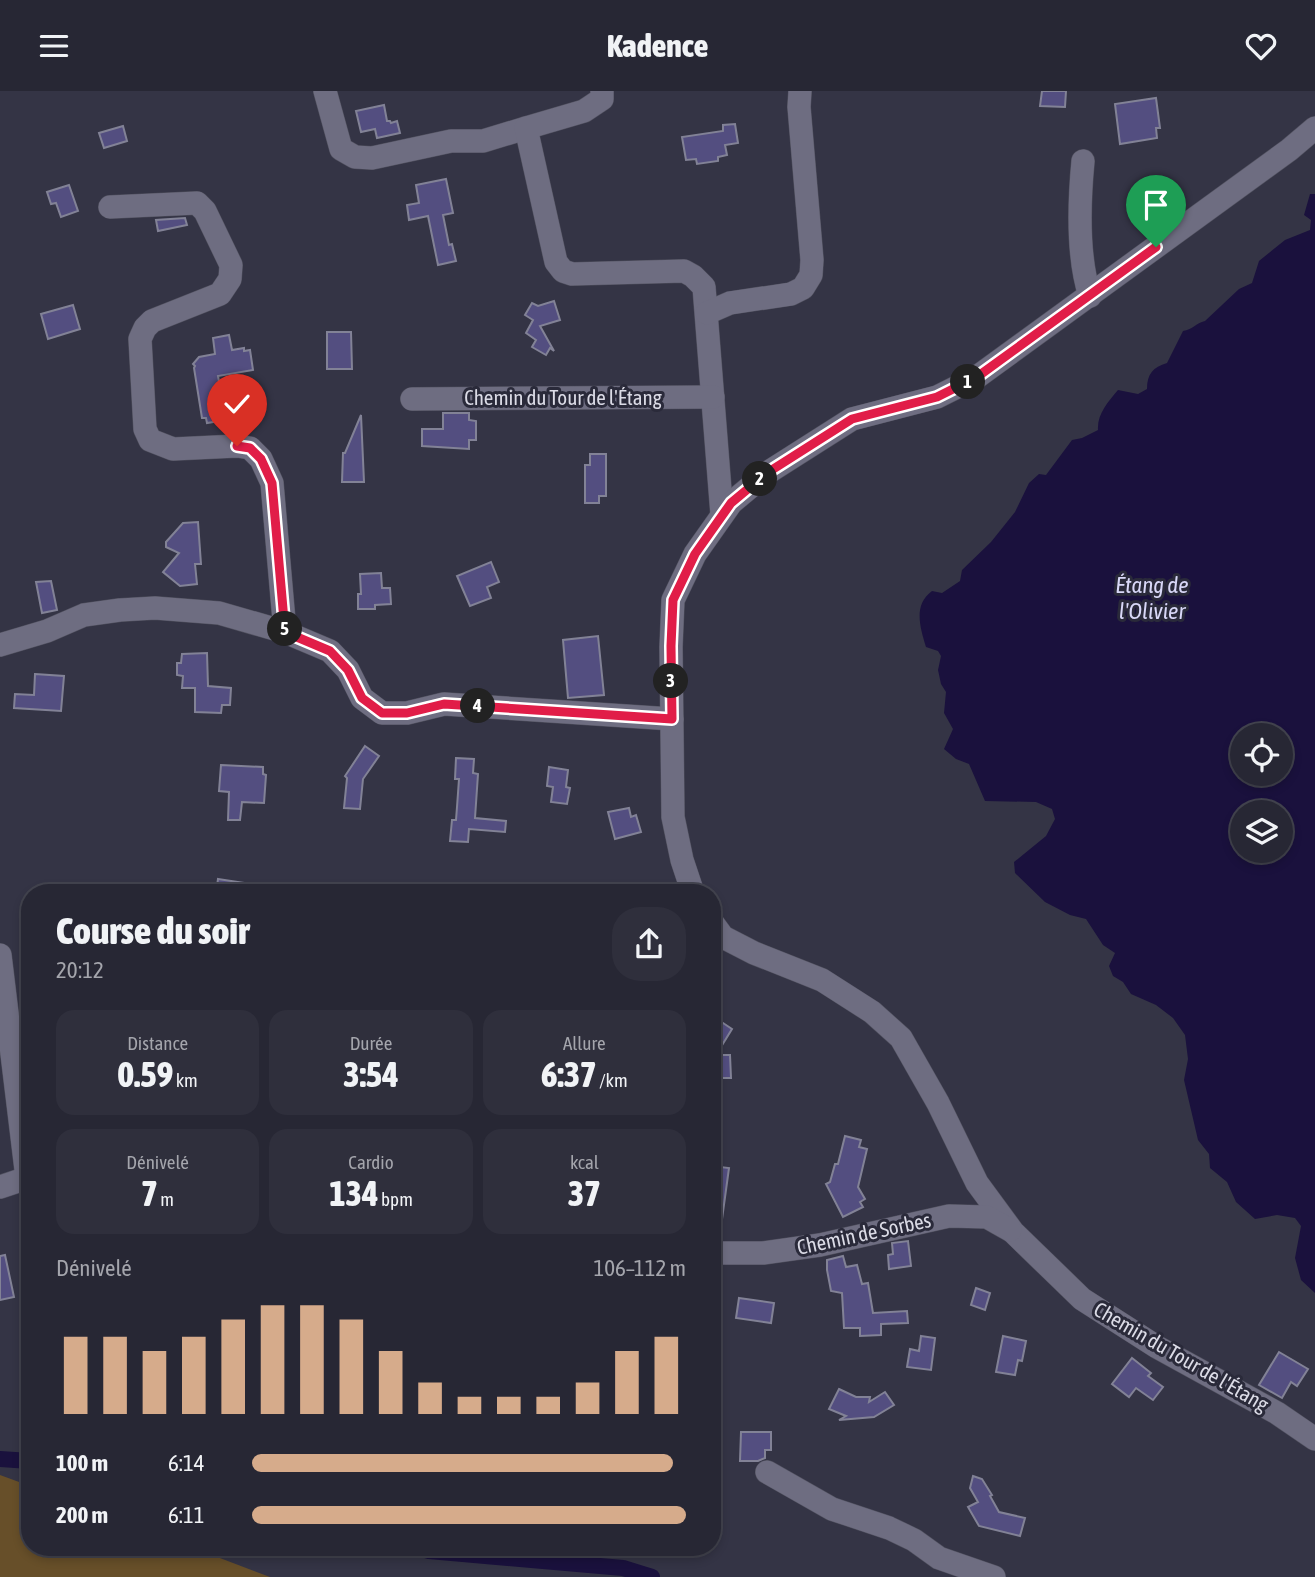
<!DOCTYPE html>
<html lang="fr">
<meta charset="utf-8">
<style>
body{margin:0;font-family:"Asap Condensed",sans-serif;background:#2f2f3c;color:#f1f3f6;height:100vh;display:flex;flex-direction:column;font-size:26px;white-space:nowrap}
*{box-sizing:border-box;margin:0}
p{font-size:23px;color:#a4a5ac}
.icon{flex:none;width:38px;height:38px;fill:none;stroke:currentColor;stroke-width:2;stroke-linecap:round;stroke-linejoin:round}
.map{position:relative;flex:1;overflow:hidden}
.details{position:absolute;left:21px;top:793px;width:700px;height:672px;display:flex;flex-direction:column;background:#272734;border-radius:28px;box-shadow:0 4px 10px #0003,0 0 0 2px #43444f}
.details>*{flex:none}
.buttons{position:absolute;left:1230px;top:632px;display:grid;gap:14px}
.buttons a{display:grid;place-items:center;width:63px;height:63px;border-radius:50%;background:#272734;box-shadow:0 4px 10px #0003,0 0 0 2px #43444f;font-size:35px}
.pin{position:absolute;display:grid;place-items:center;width:60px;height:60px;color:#fff;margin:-72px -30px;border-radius:50% 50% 50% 0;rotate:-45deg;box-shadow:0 0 7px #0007}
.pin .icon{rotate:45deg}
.km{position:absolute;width:35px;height:35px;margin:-18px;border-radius:50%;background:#222;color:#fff;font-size:19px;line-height:35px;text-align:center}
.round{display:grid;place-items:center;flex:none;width:74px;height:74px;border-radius:28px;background:#2f2f3c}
.head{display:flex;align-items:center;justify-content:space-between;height:119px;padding:0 35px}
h1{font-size:38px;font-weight:800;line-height:52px}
.figures{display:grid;grid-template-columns:repeat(3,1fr);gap:10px;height:119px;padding:7px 35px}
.figures div{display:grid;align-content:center;border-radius:18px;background:#2f2f3c;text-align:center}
.figures b{font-size:35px;font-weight:800}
.figures small{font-size:19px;font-weight:400}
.figures p{font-size:19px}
.chart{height:196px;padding:14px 35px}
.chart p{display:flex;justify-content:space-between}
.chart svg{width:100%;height:126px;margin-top:7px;stroke:#d6ab8b;stroke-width:6}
ul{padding:0 35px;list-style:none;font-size:23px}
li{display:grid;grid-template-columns:112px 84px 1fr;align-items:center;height:52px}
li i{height:18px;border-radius:9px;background:#d6ab8b}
header{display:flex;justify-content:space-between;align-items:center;height:91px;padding:0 35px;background:#272734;font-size:32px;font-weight:800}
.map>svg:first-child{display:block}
.green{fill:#674f29}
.water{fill:#1a113d;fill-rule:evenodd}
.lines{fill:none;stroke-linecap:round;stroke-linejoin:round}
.canal{stroke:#1a113d;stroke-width:16}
.building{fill:#534e80;stroke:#828296;stroke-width:2}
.minor-casing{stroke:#51515f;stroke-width:24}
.minor{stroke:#6e6d81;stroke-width:23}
.route-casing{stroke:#fff;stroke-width:14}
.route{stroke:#e11d48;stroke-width:9}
.labels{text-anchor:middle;stroke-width:6;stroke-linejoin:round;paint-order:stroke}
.street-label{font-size:21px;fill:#dbdbe6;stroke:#2a2a3a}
.water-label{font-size:23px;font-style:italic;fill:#d9d8f8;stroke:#2a2a3a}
</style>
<header><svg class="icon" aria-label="menu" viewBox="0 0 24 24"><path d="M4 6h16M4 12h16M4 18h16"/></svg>Kadence<svg class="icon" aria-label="heart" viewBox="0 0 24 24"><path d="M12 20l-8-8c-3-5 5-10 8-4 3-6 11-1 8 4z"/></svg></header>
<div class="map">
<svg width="1315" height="1486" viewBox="0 0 1315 1486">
<rect width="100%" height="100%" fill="#343445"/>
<!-- green -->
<path class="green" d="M0,1384L30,1395V1456H191L270,1486H0Z"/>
<!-- water -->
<path class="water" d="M1310,103H1315V1202L1301,1189L1295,1167L1301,1135L1295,1127L1277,1124L1255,1128L1236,1111L1227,1091L1210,1077L1209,1063L1198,1049L1184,989L1188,968L1185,944L1173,927L1156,914L1131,903L1123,891L1113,885L1109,875L1115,862L1103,854L1086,828L1070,824L1045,811L1015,782L1014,771L1046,745L1055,728L1052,718L1036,711L985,710L969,673L956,668L944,658L953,638L944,622L946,601L941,593L938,579L941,565L938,560L926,556C920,536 913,514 932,500L942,502L960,490L962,479L991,451L1015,421L1029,392L1039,383L1046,384L1072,349L1082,347L1098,339C1097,323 1108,311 1118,299L1138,303L1147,298C1147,283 1153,276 1167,272L1183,240C1192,239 1196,232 1205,230L1239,198L1252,192L1259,170L1285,149L1310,139L1311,129L1304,124ZM1242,644H1281V682H1242ZM1242,721H1281V760H1242Z"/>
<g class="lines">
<!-- canal -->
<g class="canal">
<path d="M0,1368L30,1370"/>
<path d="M415,1456L429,1460L623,1477L652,1486"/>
</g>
</g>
<!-- building -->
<g class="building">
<path d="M1042,0H1066L1065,16L1040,15Z"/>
<path d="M1156,7L1160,37H1156L1157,47L1120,53L1115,13Z"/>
<path d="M384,14L387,30H390L391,32L397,30L400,42L377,47L375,38L361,41L356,20Z"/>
<path d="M735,33L738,52L725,54L727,64L718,66V70L697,73L696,68L686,69L682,46L723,40V34Z"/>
<path d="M123,35L127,50L104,57L99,42Z"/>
<path d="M446,88L453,122L443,124L449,154L452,153L456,170L438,174L428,125L409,129L407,114L419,112L416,94Z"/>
<path d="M69,94L78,120L61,126L56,112L51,113L47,101Z"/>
<path d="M185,127L187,134L158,140L156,129Z"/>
<path d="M554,210L560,229L540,235L554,260L550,257L546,264L532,256L536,249L526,242L533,229L525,224L532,212L538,215Z"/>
<path d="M73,214L80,238L48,248L41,223Z"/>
<path d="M327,241H351L352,278H327Z"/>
<path d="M229,244L232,259L244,257V260L250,259L253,279L218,285L226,329L207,332L206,327H202L194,277L195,275L193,273L199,266L215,263L213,247Z"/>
<path d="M443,322H469V329L476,330V349H469V358L422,355V338H443Z"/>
<path d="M361,324L364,391H342L343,362H345Z"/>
<path d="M590,363H606V405H599V412H585V374H590Z"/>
<path d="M198,431L201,473H195L197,493L180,495L163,481L179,462L166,456V451L183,432Z"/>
<path d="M491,471L499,491L487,496L491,507L470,515L457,485Z"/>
<path d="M381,482L382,497H390L391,513L375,514V518H358V503H361L360,483Z"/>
<path d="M51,490L57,519L42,522L36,491Z"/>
<path d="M598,545L604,604L568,607L563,549Z"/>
<path d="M207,562L208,595L231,597L230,614H222L221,622L195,621V597H182L183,585L177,584V572H181L182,563Z"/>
<path d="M35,583L64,585L61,620L14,617L15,603L34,604Z"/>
<path d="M365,655L379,665L363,688L360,718L344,717L347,687L345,685Z"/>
<path d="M456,667L474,668L473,682L478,683L475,727L506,730L505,741L469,738L468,751L450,750L452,729H456L457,716L459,688H455Z"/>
<path d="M221,674L263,676V683L266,684L264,712L242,711L240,729H228L229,701L219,700Z"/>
<path d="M549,676L568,679L566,696L570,697L567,713L551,711L553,696L547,695Z"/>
<path d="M629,717L631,726L636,724L641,741L615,748L608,721Z"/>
<path d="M218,788L258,794V802H216Z"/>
<path d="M717,928L732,938L716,964H730L731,987H712V936Z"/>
<path d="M845,1045L861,1049L859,1056L867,1058L858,1096L865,1108L860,1111L863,1116L843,1126L826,1093L830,1091L835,1073H838Z"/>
<path d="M712,1075L729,1077L720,1143L712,1142Z"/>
<path d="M908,1150L911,1175L889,1178L888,1164L893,1163L892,1152Z"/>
<path d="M5,1164L14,1206L0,1209V1165Z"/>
<path d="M843,1165L846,1176L857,1174L862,1193L868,1192L873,1222L907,1220L908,1232L881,1233V1244L860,1245V1237H844L842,1202L831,1200L827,1179V1169Z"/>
<path d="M976,1197L990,1202L985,1219L971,1214Z"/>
<path d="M739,1207L774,1212L771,1232L736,1227Z"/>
<path d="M921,1245L935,1247L931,1279L907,1276L910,1258L919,1260Z"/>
<path d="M1003,1245L1026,1250L1022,1270L1018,1269L1015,1284L996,1281Z"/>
<path d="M1279,1261L1308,1278L1297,1295L1291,1291L1282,1307L1259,1294Z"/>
<path d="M1132,1267L1151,1282L1148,1285L1163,1296L1153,1309L1136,1297L1129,1306L1112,1293Z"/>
<path d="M839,1298L856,1306H870L869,1311L885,1301L894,1314L874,1326L839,1329L846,1325L829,1318Z"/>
<path d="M741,1341H771V1359H765V1367L758,1370H740Z"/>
<path d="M973,1385L982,1388L992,1404L990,1405L999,1421L1025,1427L1020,1445L979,1435L968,1416L978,1411L970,1397Z"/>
</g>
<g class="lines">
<defs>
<g id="minor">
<path d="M325,0L341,58L355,66L372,67L451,50H483L526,37"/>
<path d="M602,0V8L584,20L526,37L556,171L563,180L572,183L684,180L693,185L704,196L722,424"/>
<path d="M1083,70C1079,112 1077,165 1090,205"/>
<path d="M110,116L197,112L205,120L231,174L230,188L220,203L152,230L145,237L140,248L145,338L150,349L173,358L237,355L250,357L261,368L272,392L285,541"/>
<path d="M707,222L730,212L791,203L803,197L811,184L812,169L799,16L800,0"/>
<path d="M412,308L713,306"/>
<path d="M0,554L47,540L84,524L120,519L155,517L219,522L285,541L330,560L348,579L362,607L382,622H407L444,613L672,628"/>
<path d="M693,802L682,769L673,726L671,556L673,509L695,463L731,412L767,382L852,328L937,306L977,286L1289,59L1315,37"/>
<path d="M712,831L723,846L754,862L822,889L872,921L901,947L938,1012L977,1092L1013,1141L1082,1208L1157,1256L1277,1322L1315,1348"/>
<path d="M0,864L27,1087"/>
<path d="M0,1096L30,1086"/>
<path d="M712,1162H763L820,1154L949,1125L987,1126L1010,1139"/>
<path d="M767,1381L832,1418L889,1437L914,1449L939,1467L994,1486"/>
</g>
</defs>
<!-- minor casing -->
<use href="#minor" class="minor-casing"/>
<!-- minor -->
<use href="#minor" class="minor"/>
</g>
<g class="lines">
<defs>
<path id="route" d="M237,355L250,357L261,368L272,392L285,541L330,560L348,579L362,607L382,622H407L444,613L672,628L671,555L673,509L695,463L731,412L767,382L852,328L937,306L977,286L1156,156"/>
</defs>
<!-- route casing -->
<use href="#route" class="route-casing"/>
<!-- route -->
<use href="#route" class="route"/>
</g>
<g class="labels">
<!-- street labels -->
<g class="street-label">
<text x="563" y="314">Chemin du Tour de l'Étang</text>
<text transform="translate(864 1143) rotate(-12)" y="7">Chemin de Sorbes</text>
<text transform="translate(1181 1266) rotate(30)" y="7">Chemin du Tour de l'Étang</text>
</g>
<!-- water labels -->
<g class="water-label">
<text x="1152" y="502">Étang de<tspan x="1152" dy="26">l'Olivier</tspan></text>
</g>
</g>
</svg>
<div class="buttons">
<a><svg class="icon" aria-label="locate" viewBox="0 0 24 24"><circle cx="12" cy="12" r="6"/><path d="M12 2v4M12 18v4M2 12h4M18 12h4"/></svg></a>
<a><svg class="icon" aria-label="layers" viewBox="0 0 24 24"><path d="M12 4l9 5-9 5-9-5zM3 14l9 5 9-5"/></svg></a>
</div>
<div class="pin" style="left:1156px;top:156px;background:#1e9e55"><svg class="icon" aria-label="arrive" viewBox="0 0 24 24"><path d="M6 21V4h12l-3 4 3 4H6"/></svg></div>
<div class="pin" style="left:237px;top:355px;background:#d93025"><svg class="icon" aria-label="check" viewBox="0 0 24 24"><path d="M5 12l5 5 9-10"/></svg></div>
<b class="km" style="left:968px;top:291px">1</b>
<b class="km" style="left:760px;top:388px">2</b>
<b class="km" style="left:671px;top:590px">3</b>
<b class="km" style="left:478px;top:615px">4</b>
<b class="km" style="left:285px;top:538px">5</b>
<section class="details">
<div class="head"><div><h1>Course du soir</h1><p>20:12</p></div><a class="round"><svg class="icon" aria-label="share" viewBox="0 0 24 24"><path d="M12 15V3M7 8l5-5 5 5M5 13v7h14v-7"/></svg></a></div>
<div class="figures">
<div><p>Distance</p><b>0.59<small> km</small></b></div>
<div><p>Durée</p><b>3:54</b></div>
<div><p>Allure</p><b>6:37<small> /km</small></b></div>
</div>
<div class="figures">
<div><p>Dénivelé</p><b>7<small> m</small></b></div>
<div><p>Cardio</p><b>134<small> bpm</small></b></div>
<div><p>kcal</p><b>37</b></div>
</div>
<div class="chart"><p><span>Dénivelé</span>106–112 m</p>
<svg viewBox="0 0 160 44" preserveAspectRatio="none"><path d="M5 44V17M15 44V17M25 44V22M35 44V17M45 44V11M55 44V6M65 44V6M75 44V11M85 44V22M95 44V33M105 44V38M115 44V38M125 44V38M135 44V33M145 44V22M155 44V17"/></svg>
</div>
<ul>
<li><b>100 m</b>6:14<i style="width:97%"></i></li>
<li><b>200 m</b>6:11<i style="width:100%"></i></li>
</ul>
</section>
</div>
